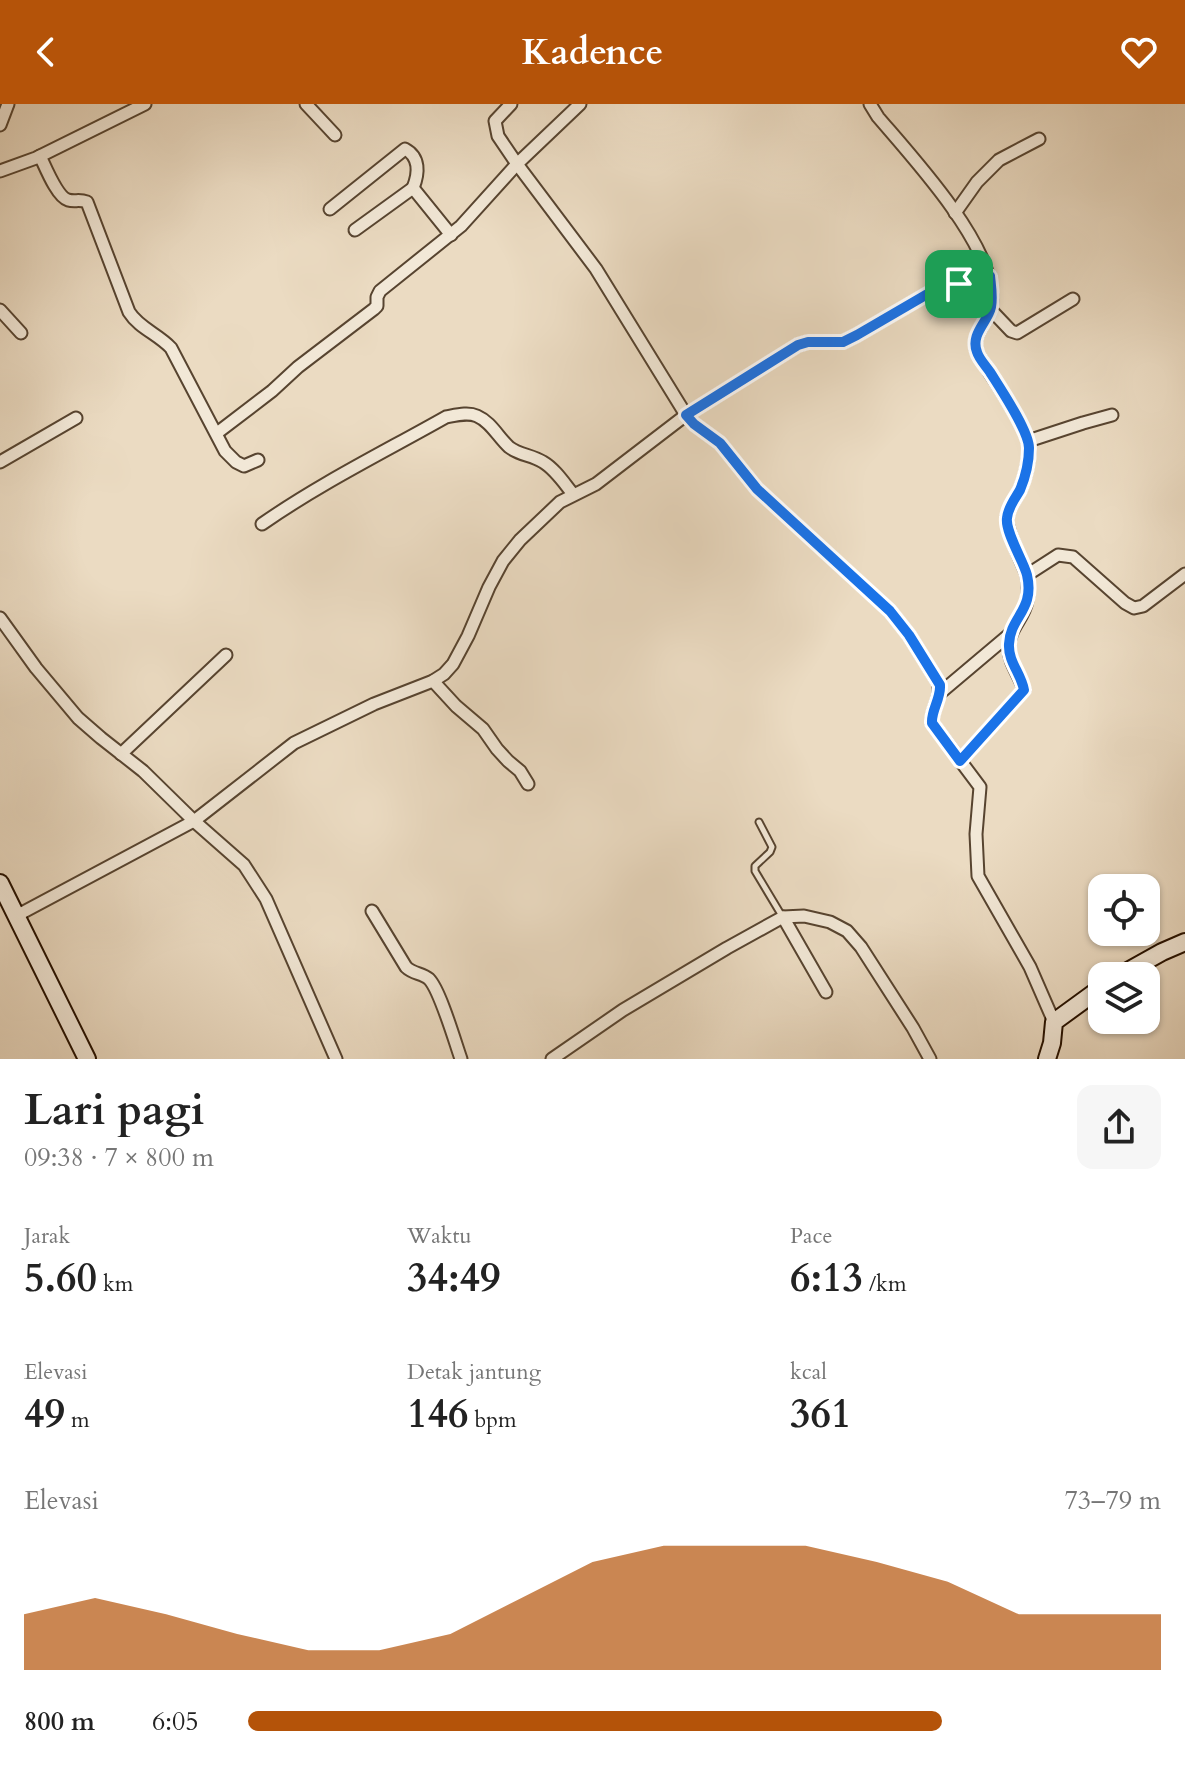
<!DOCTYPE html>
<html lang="id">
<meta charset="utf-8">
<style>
body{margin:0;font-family:Cardo,serif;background:#f6f6f6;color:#222;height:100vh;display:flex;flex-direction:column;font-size:30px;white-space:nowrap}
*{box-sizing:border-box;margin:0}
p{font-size:26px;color:#767676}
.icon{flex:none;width:44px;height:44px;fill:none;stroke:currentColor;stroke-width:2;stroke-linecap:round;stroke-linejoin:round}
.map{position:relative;height:955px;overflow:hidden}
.sheet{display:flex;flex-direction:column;background:#fff;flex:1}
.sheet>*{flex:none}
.buttons{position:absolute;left:1088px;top:770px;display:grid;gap:16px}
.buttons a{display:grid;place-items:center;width:72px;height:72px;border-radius:16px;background:#fff;box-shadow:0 2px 6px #0004;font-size:40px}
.pin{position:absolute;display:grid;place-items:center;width:68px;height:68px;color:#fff;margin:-34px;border-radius:16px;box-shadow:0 4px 12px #0006}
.round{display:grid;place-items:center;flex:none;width:84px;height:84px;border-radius:16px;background:#f6f6f6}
.overview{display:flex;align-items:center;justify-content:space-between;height:136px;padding:0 24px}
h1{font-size:44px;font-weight:800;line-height:60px}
.stats{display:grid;grid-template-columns:repeat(3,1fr);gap:12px;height:136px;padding:8px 24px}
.stats div{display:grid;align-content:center}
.stats b{font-size:40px;font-weight:800}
.stats small{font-size:22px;font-weight:400}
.stats p{font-size:22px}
.chart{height:224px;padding:16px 24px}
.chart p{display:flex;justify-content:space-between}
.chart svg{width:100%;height:144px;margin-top:8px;fill:#b45309;opacity:.7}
ul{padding:0 24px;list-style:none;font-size:26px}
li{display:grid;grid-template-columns:128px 96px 1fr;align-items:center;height:60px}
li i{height:20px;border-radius:10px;background:#b45309}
header{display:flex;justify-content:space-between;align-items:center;height:104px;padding:0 24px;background:#b45309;color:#fff;font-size:36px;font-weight:800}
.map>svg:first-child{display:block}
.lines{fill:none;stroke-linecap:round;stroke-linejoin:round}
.lane-casing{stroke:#574430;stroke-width:9}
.street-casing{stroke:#574430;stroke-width:15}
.secondary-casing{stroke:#261100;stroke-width:20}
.lane{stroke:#f2e8d7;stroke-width:5}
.street{stroke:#f2e8d7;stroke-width:11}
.secondary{stroke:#f2e8d7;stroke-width:16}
.route-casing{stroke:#fff;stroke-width:16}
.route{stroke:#1a73e8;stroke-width:10}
</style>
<header><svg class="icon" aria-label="back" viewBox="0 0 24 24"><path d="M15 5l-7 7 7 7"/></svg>Kadence<svg class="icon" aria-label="heart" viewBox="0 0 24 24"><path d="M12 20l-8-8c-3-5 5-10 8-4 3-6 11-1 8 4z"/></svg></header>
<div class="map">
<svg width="1185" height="955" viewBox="0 0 1185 955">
<rect width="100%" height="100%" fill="#ebdbc2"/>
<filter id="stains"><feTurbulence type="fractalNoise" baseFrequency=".0025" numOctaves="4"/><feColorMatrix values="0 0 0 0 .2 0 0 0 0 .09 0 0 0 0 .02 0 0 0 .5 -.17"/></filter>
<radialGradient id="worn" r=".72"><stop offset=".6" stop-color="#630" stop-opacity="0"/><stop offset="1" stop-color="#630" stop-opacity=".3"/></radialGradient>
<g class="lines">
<defs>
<path id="lane" d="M759,718L772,743L770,748L755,762V767L782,812"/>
<g id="street">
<path d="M306,0L335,31"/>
<path d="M511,0L495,17L498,32L517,60L596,165L686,311L694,320L720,339L757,385L890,507L909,531L938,578C943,592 931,605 932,619L980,683L976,730L978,772L1030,863L1054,918"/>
<path d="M870,0L878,13C913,54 985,132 991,185C992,191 993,197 991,203C988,218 970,231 977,248C980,255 986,262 990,269C1000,284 1029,327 1029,344C1029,358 1025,374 1020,386C1015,395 1008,404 1007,414C1006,425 1022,459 1027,471L1058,451L1073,453L1125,499L1134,504L1143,502L1185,470"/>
<path d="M0,21L8,0"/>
<path d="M40,52C45,62 57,93 68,96C75,98 79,95 87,98L129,208C139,224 158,230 171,244L225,347L236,358L244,362L258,356"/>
<path d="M0,67L36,54L145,0"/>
<path d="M330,105L405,45C420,53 419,69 413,84"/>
<path d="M955,109L977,78L999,56L1039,35"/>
<path d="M355,126L413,84L451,131"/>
<path d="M0,206L21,229"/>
<path d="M991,206L1011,227L1017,229L1073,195"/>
<path d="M217,329L272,287L298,263L374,205L377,202V193L380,187L461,122L517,60L580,0"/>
<path d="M1028,337L1083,319L1112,311"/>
<path d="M0,358L76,314"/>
<path d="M262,420C321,379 384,348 446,313C457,311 468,308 477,312C491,318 498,333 509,343C519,351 532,351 543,358C555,365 564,379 573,390"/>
<path d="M0,514L36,564L78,614L101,634L143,667L194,717L244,761L266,795L336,955"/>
<path d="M433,577L456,602L483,625L497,645L508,657L520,667L528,680"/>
<path d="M940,589L1010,530"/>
<path d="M121,650L226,551"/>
<path d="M960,657L1024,586C1020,571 1009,560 1009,544C1008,525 1024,515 1027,497C1029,489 1028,480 1027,471"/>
<path d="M372,807L406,863C413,870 422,869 429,875C440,886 455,938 461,955"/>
<path d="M16,812L194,717L294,639L374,600L433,577L444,570L453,560L468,532L489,483L503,457L520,436L560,398L596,380L686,311L798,241L808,238H843L857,231L936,185L990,172"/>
<path d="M783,813L826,888"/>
<path d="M552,955L623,906L727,844L783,813L804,812L830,818L847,827L861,843L913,924L930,955"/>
</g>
<g id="secondary">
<path d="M0,779L87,955"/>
<path d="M1119,872L1162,848L1185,838"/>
<path d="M1047,955L1052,939L1054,918L1102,883"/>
</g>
</defs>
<!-- lane casing -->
<use href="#lane" class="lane-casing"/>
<!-- street casing -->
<use href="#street" class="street-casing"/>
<!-- secondary casing -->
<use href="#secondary" class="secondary-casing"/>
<!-- lane -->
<use href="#lane" class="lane"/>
<!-- street -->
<use href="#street" class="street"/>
<!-- secondary -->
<use href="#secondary" class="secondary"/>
</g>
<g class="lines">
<defs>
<path id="route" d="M990,172C991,182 993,193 991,203C988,218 970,230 977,248C979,255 986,262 990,268C1000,284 1029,327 1029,344C1029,357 1025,374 1020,386C1015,395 1008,403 1007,414C1005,428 1023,456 1027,471C1035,506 1010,513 1009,540C1008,558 1021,569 1024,586L960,657L932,619C931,606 941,595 940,581L909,531L890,507L757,385L720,339L694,320L686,311L798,241L808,238H843L857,231L936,185Z"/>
</defs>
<!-- route casing -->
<use href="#route" class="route-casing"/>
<!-- route -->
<use href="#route" class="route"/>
</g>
<rect width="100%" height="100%" filter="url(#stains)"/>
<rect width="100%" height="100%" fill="url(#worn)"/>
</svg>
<div class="buttons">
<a><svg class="icon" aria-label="locate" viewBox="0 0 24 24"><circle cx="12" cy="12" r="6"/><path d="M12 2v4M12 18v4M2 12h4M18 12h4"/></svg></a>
<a><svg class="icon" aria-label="layers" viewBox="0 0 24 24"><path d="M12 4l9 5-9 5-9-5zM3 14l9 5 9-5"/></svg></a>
</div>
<div class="pin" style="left:959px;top:180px;background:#1e9e55"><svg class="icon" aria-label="arrive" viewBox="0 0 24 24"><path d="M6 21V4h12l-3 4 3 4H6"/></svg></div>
</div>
<section class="sheet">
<div class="overview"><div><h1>Lari pagi</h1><p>09:38 · 7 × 800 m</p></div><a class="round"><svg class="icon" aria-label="share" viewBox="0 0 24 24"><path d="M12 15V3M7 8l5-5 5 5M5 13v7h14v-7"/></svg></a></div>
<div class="stats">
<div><p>Jarak</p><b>5.60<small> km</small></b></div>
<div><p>Waktu</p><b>34:49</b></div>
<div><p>Pace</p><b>6:13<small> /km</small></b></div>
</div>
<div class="stats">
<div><p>Elevasi</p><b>49<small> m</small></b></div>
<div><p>Detak jantung</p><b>146<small> bpm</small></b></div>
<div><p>kcal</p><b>361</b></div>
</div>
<div class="chart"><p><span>Elevasi</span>73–79 m</p>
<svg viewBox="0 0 160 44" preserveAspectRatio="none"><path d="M0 44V27L10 22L20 27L30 33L40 38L50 38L60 33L70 22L80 11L90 6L100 6L110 6L120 11L130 17L140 27L150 27L160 27V44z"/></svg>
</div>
<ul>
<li><b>800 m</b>6:05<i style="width:76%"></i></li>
</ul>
</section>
